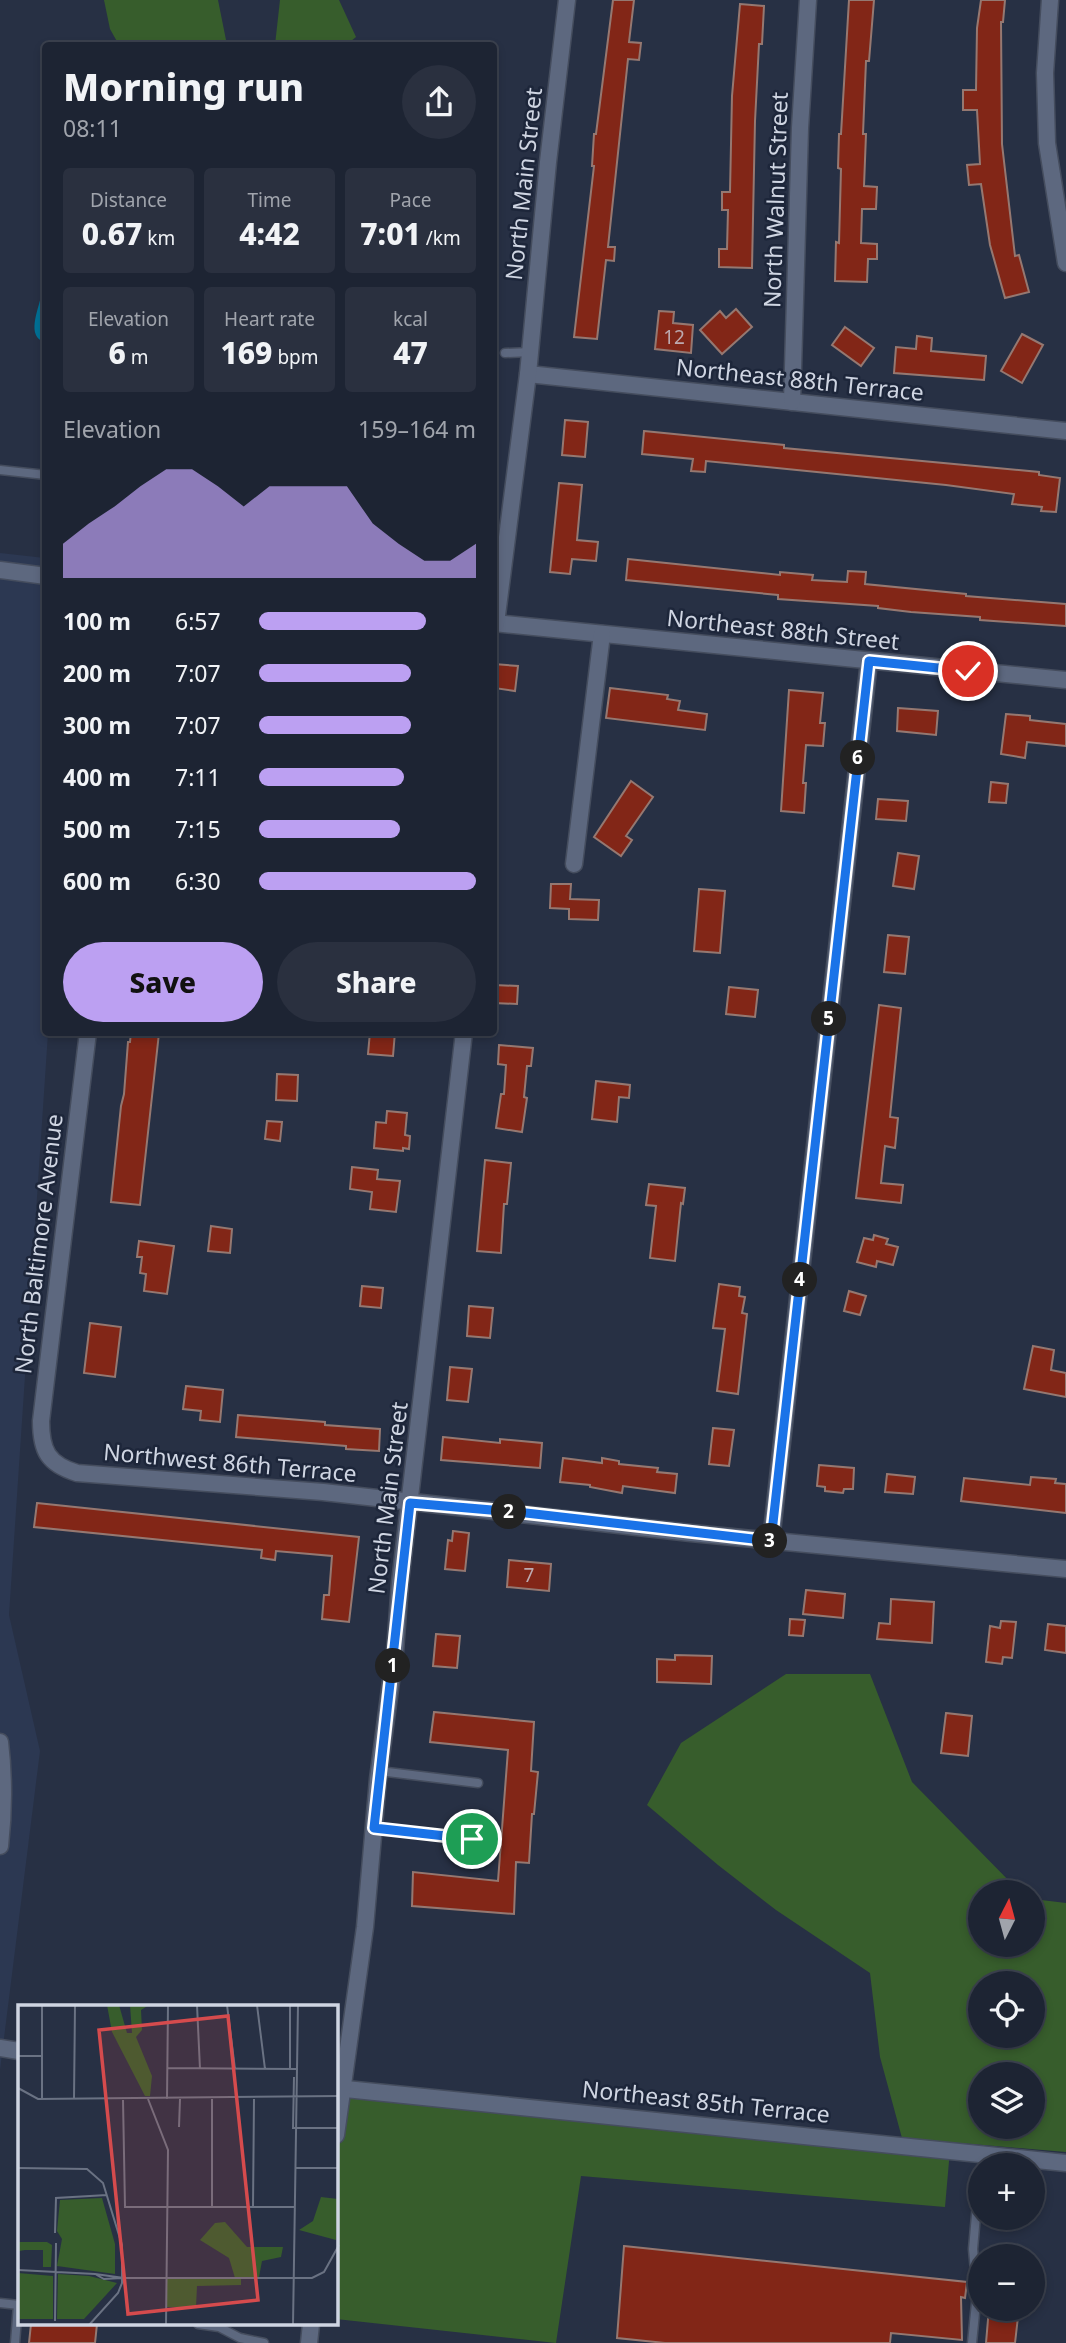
<!DOCTYPE html>
<meta charset="utf-8">
<style>
body{margin:0;font-family:"Noto Sans",sans-serif;background:#2a303f;color:#f1f3f6;height:100vh;display:flex;flex-direction:column;font-size:26px;white-space:nowrap}
*{box-sizing:border-box;margin:0}
p{font-size:23px;color:#a0a4ac}
.icon{flex:none;width:38px;height:38px;fill:none;stroke:currentColor;stroke-width:2;stroke-linecap:round;stroke-linejoin:round}
.map{position:relative;flex:1;overflow:hidden}
.drawer{position:absolute;left:42px;top:42px;width:455px;height:994px;display:flex;flex-direction:column;background:#1d2433;border-radius:7px;box-shadow:0 4px 10px #0003,0 0 0 2px #3b414e}
.drawer>*{flex:none}
.needle{width:46px;rotate:6deg}
.fabs{position:absolute;left:968px;top:1880px;display:grid;gap:14px}
.fabs a{display:grid;place-items:center;width:77px;height:77px;border-radius:50%;background:#1d2433;box-shadow:0 4px 10px #0003,0 0 0 2px #3b414e;font-size:35px}
.pin{position:absolute;display:grid;place-items:center;width:60px;height:60px;color:#fff;margin:-30px;border:4px solid #fff;border-radius:50%;box-shadow:0 2px 7px #0007}
.km{position:absolute;width:35px;height:35px;margin:-18px;border-radius:50%;background:#222;color:#fff;font-size:19px;line-height:35px;text-align:center}
.round{display:grid;place-items:center;flex:none;width:74px;height:74px;border-radius:37px;background:#2a303f}
.headline{display:flex;align-items:center;justify-content:space-between;height:119px;padding:0 21px}
h1{font-size:38px;font-weight:800;line-height:52px}
.figures{display:grid;grid-template-columns:repeat(3,1fr);gap:10px;height:119px;padding:7px 21px}
.figures div{display:grid;align-content:center;border-radius:7px;background:#2a303f;text-align:center}
.figures b{font-size:30px;font-weight:800}
.figures small{font-size:19px;font-weight:400}
.figures p{font-size:19px}
.chart{height:196px;padding:14px 21px}
.chart p{display:flex;justify-content:space-between}
.chart svg{width:100%;height:126px;margin-top:7px;fill:#bca0f2;opacity:.7}
.action{display:flex;gap:14px;margin-top:auto;padding:14px 21px}
.action a{flex:1;height:80px;border-radius:42px;background:#bca0f2;color:#111;font-size:28px;font-weight:800;line-height:80px;text-align:center}
.action a+a{background:#2a303f;color:#f1f3f6}
ul{padding:0 21px;list-style:none;font-size:23px}
li{display:grid;grid-template-columns:112px 84px 1fr;align-items:center;height:52px}
li i{height:18px;border-radius:9px;background:#bca0f2}
.map>svg:first-child{display:block}
.built{fill:#2c3852}
.green{fill:#375d2c;fill-rule:evenodd}
.water{fill:#007095}
.building{fill:#822617;stroke:#957871;stroke-width:2}
.lines{fill:none;stroke-linecap:round;stroke-linejoin:round}
.lane-casing{stroke:#454d5e;stroke-width:11}
.street-casing{stroke:#454d5e;stroke-width:19}
.lane{stroke:#5d687f;stroke-width:8}
.street{stroke:#5d687f;stroke-width:16}
.route-casing{stroke:#fff;stroke-width:14}
.route{stroke:#1a73e8;stroke-width:9}
.labels{text-anchor:middle;stroke-width:5;stroke-linejoin:round;paint-order:stroke}
.number-label{font-size:19px;fill:#bca9af}
.street-label{font-size:23px;fill:#cfd5e2;stroke:#1d263a}
.inset-road{fill:none;stroke:#6a7283;stroke-width:2}
.view{fill:#d54b4d;fill-opacity:0.15;stroke:#d54b4d;stroke-width:3.5}
.inset-edge{fill:none;stroke:#cfd5e2;stroke-width:3.5}
</style>
<div class="map">
<svg width="1066" height="2343" viewBox="0 0 1066 2343">
<rect width="100%" height="100%" fill="#273044"/>
<!-- built -->
<path class="built" d="M0,553L45,558L46,1032L48,1033L9,1615L40,1751L0,2070Z"/>
<!-- green -->
<g class="green">
<path d="M104,0H218L227,45H119L110,29Z"/>
<path d="M280,0H339L356,37L346,45H275Z"/>
<path d="M786,1674H870L912,1782L1020,1892H980V1944H1032L1033,1899L1066,1903V2152L902,2138L880,2057L870,1973L776,1910L718,1865L647,1805L681,1743ZM980,1983H1032V2035H980ZM980,2074H1032V2126H980Z"/>
<path d="M342,2089L950,2150L945,2207L581,2176L556,2343L336,2319V2135Z"/>
</g>
<!-- water -->
<path class="water" d="M45,293V342C26,337 38,311 41,296Z"/>
<!-- building -->
<g class="building">
<path d="M613,0H634L629,42L641,43L639,60L628,59L608,247H615L614,261L606,260L597,339L574,337L594,166H592L594,134H596Z"/>
<path d="M849,0H874L869,61H866L863,134H866L864,186L877,187L876,209H862L861,243L877,244V259H868L867,282L835,281L836,242L839,243L841,169L838,168L839,134H841Z"/>
<path d="M981,0H1005L1003,22H1001L1002,144L1015,256L1019,255L1029,292L1005,298L990,245L981,184L969,185L967,165L980,164L977,110H963V90H976L977,28Z"/>
<path d="M740,4L764,6L762,44H759L755,121L752,268L719,267V249H727L728,210H722V192H730L732,96Z"/>
<path d="M736,309L752,327L722,354L700,330L720,311L726,318Z"/>
<path d="M659,311L674,312L673,323L693,325L691,353L655,349Z"/>
<path d="M845,327L874,348L861,366L832,345Z"/>
<path d="M1022,334L1043,345L1022,383L1001,371Z"/>
<path d="M917,336L932,338L931,351L986,356L984,380L894,373L896,347L916,349Z"/>
<path d="M565,420L588,422L585,457L562,455Z"/>
<path d="M644,431L784,445V448L1039,472V475L1060,478L1056,512L1041,511L1042,507L1012,504L1014,494L946,485L706,461L705,472L691,471L693,459L642,454Z"/>
<path d="M559,483L582,485L577,540L598,542L596,561L572,559L570,574L550,572Z"/>
<path d="M628,559L780,575V572L813,575L812,580L847,582L848,571L866,572L865,584L966,594V596L1066,604V626L980,620V617L911,612L878,608V606L778,599V595L626,580Z"/>
<path d="M494,664L518,666L515,691L494,688Z"/>
<path d="M610,688L668,695L667,699L680,701L678,710L707,714L705,730L606,718Z"/>
<path d="M789,690L823,693L820,723H825L823,746L806,745L803,783H806L804,813L781,811Z"/>
<path d="M898,708L938,711L936,735L897,731Z"/>
<path d="M1006,714L1030,716V720L1066,724V746L1027,742L1025,758L1001,754Z"/>
<path d="M631,781L653,797L626,836L632,840L621,856L594,837Z"/>
<path d="M991,782L1008,784L1006,803L989,802Z"/>
<path d="M878,799L908,801L906,821L876,819Z"/>
<path d="M898,853L919,856L914,889L893,886Z"/>
<path d="M551,884H571L570,899L599,900L598,920L569,919V909L550,908Z"/>
<path d="M699,889L725,891L720,953L694,951Z"/>
<path d="M888,935L909,937L905,974L884,972Z"/>
<path d="M494,985L518,986L517,1004L494,1003Z"/>
<path d="M729,987L758,990L755,1017L726,1014Z"/>
<path d="M879,1005L901,1008L890,1117L898,1118L895,1148L885,1146L881,1183L903,1185L901,1203L856,1198Z"/>
<path d="M131,1032L159,1033L140,1205L111,1202L121,1106L124,1094L128,1042H130Z"/>
<path d="M370,1032H395L393,1056L368,1054Z"/>
<path d="M499,1045L533,1048L531,1066H527L524,1097L527,1098L522,1132L496,1128L501,1094H504L506,1065L498,1064Z"/>
<path d="M277,1074L298,1075L297,1101L276,1100Z"/>
<path d="M596,1081L630,1085L629,1098L619,1097L617,1122L592,1119Z"/>
<path d="M387,1111L407,1113L405,1135L410,1136L409,1149L403,1148V1151L374,1148L376,1122L386,1123Z"/>
<path d="M267,1121L282,1122L280,1141L265,1139Z"/>
<path d="M485,1160L511,1163L507,1204H504L501,1253L477,1251Z"/>
<path d="M352,1167L378,1170L377,1179L400,1181L396,1212L370,1209L372,1192L350,1189Z"/>
<path d="M649,1184L685,1188L683,1204L681,1203L675,1261L650,1258L656,1206L646,1205Z"/>
<path d="M211,1226L232,1229L230,1253L208,1251Z"/>
<path d="M874,1235L888,1239L886,1244L898,1247L893,1265L877,1261L876,1267L857,1262L864,1238L873,1240Z"/>
<path d="M139,1241L174,1246L167,1294L144,1291L146,1274L140,1273L142,1257H137Z"/>
<path d="M719,1284L740,1287L739,1296L745,1297L742,1313L747,1314L738,1394L717,1391L725,1329L713,1328Z"/>
<path d="M362,1286L383,1288L381,1308L360,1306Z"/>
<path d="M849,1291L866,1296L860,1315L844,1311Z"/>
<path d="M469,1306L493,1308L490,1338L467,1336Z"/>
<path d="M90,1323L121,1327L115,1377L84,1373Z"/>
<path d="M1033,1346L1054,1350L1051,1370L1066,1373V1397L1024,1389Z"/>
<path d="M450,1367L472,1369L468,1402L447,1400Z"/>
<path d="M186,1386L223,1390L220,1422L200,1420L201,1411L183,1409Z"/>
<path d="M238,1415L325,1422V1425L380,1429L379,1451L346,1449V1446L236,1437Z"/>
<path d="M713,1428L734,1430L729,1466L709,1464Z"/>
<path d="M443,1437L500,1443V1439L542,1443L540,1468L441,1460Z"/>
<path d="M563,1458L602,1463V1458L619,1461V1464L658,1468L657,1472L677,1474L675,1493L623,1486L622,1493L590,1487V1485L560,1482Z"/>
<path d="M819,1465L854,1468L853,1489H844L843,1493L825,1491V1487L817,1486Z"/>
<path d="M887,1474L915,1477L913,1494L885,1492Z"/>
<path d="M1031,1477L1056,1479L1055,1483L1066,1484V1513L961,1501L964,1478L1030,1485Z"/>
<path d="M37,1503L359,1537L349,1622L322,1619L324,1595H329L332,1556L276,1551L275,1560L261,1558L262,1550L34,1527Z"/>
<path d="M453,1531L469,1533L465,1571L445,1569L448,1540L452,1541Z"/>
<path d="M509,1560L551,1564L549,1591L507,1587Z"/>
<path d="M806,1590L845,1594L843,1618L803,1614Z"/>
<path d="M891,1599L934,1602L932,1643L877,1639L879,1623L890,1624Z"/>
<path d="M790,1619L805,1620L803,1636L789,1635Z"/>
<path d="M1001,1621L1016,1622L1012,1658L1003,1657L1002,1664L986,1662L990,1626L1000,1628Z"/>
<path d="M1048,1624L1066,1626V1653L1045,1650Z"/>
<path d="M436,1634L460,1636L457,1668L433,1666Z"/>
<path d="M675,1655L712,1656L711,1684L657,1682V1659L675,1660Z"/>
<path d="M434,1712L534,1722L531,1771L538,1772L534,1814H532L529,1863L516,1862L514,1914L412,1906L413,1872L498,1881L508,1750L430,1742Z"/>
<path d="M946,1713L972,1716L968,1756L941,1753Z"/>
<path d="M624,2246L967,2282L965,2298L961,2297L962,2340L891,2333L890,2343H665L617,2338Z"/>
<path d="M989,2308H1019L1015,2343H986Z"/>
<path d="M31,2324H97L95,2343H29Z"/>
</g>
<g class="lines">
<defs>
<g id="lane">
<path d="M505,353L531,352"/>
<path d="M0,470L46,475"/>
<path d="M379,1771L478,1783"/>
<path d="M374,1828L473,1839"/>
<path d="M0,2303L19,2305"/>
<path d="M198,2324L219,2327L240,2338L264,2343"/>
<path d="M15,2343L18,2305"/>
<path d="M972,2343L977,2293L973,2249L980,2170"/>
</g>
<g id="street">
<path d="M1050,0L1045,73L1047,143L1066,263"/>
<path d="M528,374L1066,431"/>
<path d="M792,402L800,128L808,0"/>
<path d="M0,570L46,576"/>
<path d="M494,623L1066,680"/>
<path d="M496,623L528,374L548,162L567,0"/>
<path d="M574,864L602,634"/>
<path d="M88,1032L41,1421C41,1451 48,1464 77,1473L323,1492L691,1533L1066,1569"/>
<path d="M771,1541L869,661"/>
<path d="M0,1742C4,1777 4,1811 0,1846"/>
<path d="M0,2048L19,2051"/>
<path d="M336,2088L1066,2163"/>
<path d="M336,2135L365,1927L378,1779L395,1651L400,1583L464,1032"/>
<path d="M309,2343L311,2324"/>
</g>
</defs>
<!-- lane casing -->
<use href="#lane" class="lane-casing"/>
<!-- street casing -->
<use href="#street" class="street-casing"/>
<!-- lane -->
<use href="#lane" class="lane"/>
<!-- street -->
<use href="#street" class="street"/>
</g>
<g class="lines">
<defs>
<path id="route" d="M472,1839L374,1828L410,1503L526,1513L771,1541L869,661L968,671"/>
</defs>
<!-- route casing -->
<use href="#route" class="route-casing"/>
<!-- route -->
<use href="#route" class="route"/>
</g>
<g class="labels">
<!-- number labels -->
<g class="number-label">
<text x="674" y="344">12</text>
<text x="529" y="1582">7</text>
</g>
<!-- street labels -->
<g class="street-label">
<text transform="translate(524 184) rotate(-84)" y="8">North Main Street</text>
<text transform="translate(776 200) rotate(-88)" y="8">North Walnut Street</text>
<text transform="translate(800 380) rotate(6)" y="8">Northeast 88th Terrace</text>
<text transform="translate(783 630) rotate(6)" y="8">Northeast 88th Street</text>
<text transform="translate(39 1244) rotate(-83)" y="8">North Baltimore Avenue</text>
<text transform="translate(230 1463) rotate(5)" y="8">Northwest 86th Terrace</text>
<text transform="translate(388 1498) rotate(-83)" y="8">North Main Street</text>
<text transform="translate(706 2102) rotate(6)" y="8">Northeast 85th Terrace</text>
</g>
</g>
<!-- overview -->
<g transform="translate(18 2005)">
<rect width="320" height="320" fill="#273044"/>
<path d="M89,0H101L109,28H114L112,0H131L123,5L124,25L118,32L134,71L132,91H127L94,27ZM303,192L320,194L318,235L281,225L295,216ZM84,193L97,239V269L39,261L44,234L39,226L42,195ZM207,217L229,242H265L263,252L244,256L241,272L223,273V280L179,281L178,302H148L149,274L217,273L211,253L182,235L197,218ZM0,237H29L34,240L33,262H25V245H7L1,246L0,262ZM0,268L35,271V314H0ZM40,269L71,271L99,278L66,314H39Z" fill="#375d2c"/>
<path class="inset-road" d="M179,0L182,64M209,0L217,64M239,0L247,64M0,51H25M149,63L280,64M272,64V0M0,83L20,94L321,91M24,94V0M56,94L57,0M130,94L150,145L148,320M149,94L150,0M105,95L107,202H276M161,122L162,94M276,123H321M275,124L276,72M0,163L69,164L85,178L104,240V278L100,288L71,320M278,163H321M235,201L236,94M194,202V94M37,228L38,193L89,190M0,265L77,269M104,273L86,274L77,269L106,273H294L306,267L321,240M37,316L38,238M275,320L280,0"/>
<path class="view" d="M210,11L240,295L110,309L81,25Z"/>
<rect width="320" height="320" class="inset-edge"/>
</g>
</svg>
<div class="fabs">
<a><svg class="needle" viewBox="-14 -14 28 28"><path d="M0-13l5 13h-10z" fill="#e53935"/><path d="M0 13l5-13h-10z" fill="#a0a4ac"/></svg></a>
<a><svg class="icon" aria-label="locate" viewBox="0 0 24 24"><circle cx="12" cy="12" r="6"/><path d="M12 2v4M12 18v4M2 12h4M18 12h4"/></svg></a>
<a><svg class="icon" aria-label="layers" viewBox="0 0 24 24"><path d="M12 4l9 5-9 5-9-5zM3 14l9 5 9-5"/></svg></a>
<a>+</a>
<a>−</a>
</div>
<div class="pin" style="left:472px;top:1839px;background:#1e9e55"><svg class="icon" aria-label="arrive" viewBox="0 0 24 24"><path d="M6 21V4h12l-3 4 3 4H6"/></svg></div>
<div class="pin" style="left:968px;top:671px;background:#d93025"><svg class="icon" aria-label="check" viewBox="0 0 24 24"><path d="M5 12l5 5 9-10"/></svg></div>
<b class="km" style="left:393px;top:1666px">1</b>
<b class="km" style="left:509px;top:1512px">2</b>
<b class="km" style="left:770px;top:1541px">3</b>
<b class="km" style="left:800px;top:1280px">4</b>
<b class="km" style="left:829px;top:1019px">5</b>
<b class="km" style="left:858px;top:758px">6</b>
<section class="drawer">
<div class="headline"><div><h1>Morning run</h1><p>08:11</p></div><a class="round"><svg class="icon" aria-label="share" viewBox="0 0 24 24"><path d="M12 15V3M7 8l5-5 5 5M5 13v7h14v-7"/></svg></a></div>
<div class="figures">
<div><p>Distance</p><b>0.67<small> km</small></b></div>
<div><p>Time</p><b>4:42</b></div>
<div><p>Pace</p><b>7:01<small> /km</small></b></div>
</div>
<div class="figures">
<div><p>Elevation</p><b>6<small> m</small></b></div>
<div><p>Heart rate</p><b>169<small> bpm</small></b></div>
<div><p>kcal</p><b>47</b></div>
</div>
<div class="chart"><p><span>Elevation</span>159–164 m</p>
<svg viewBox="0 0 160 44" preserveAspectRatio="none"><path d="M0 44V32L10 25L20 19L30 12L40 6L50 6L60 12L70 19L80 12L90 12L100 12L110 12L120 25L130 32L140 38L150 38L160 32V44z"/></svg>
</div>
<ul>
<li><b>100 m</b>6:57<i style="width:77%"></i></li>
<li><b>200 m</b>7:07<i style="width:70%"></i></li>
<li><b>300 m</b>7:07<i style="width:70%"></i></li>
<li><b>400 m</b>7:11<i style="width:67%"></i></li>
<li><b>500 m</b>7:15<i style="width:65%"></i></li>
<li><b>600 m</b>6:30<i style="width:100%"></i></li>
</ul>
<div class="action"><a>Save</a><a>Share</a></div>
</section>
</div>
